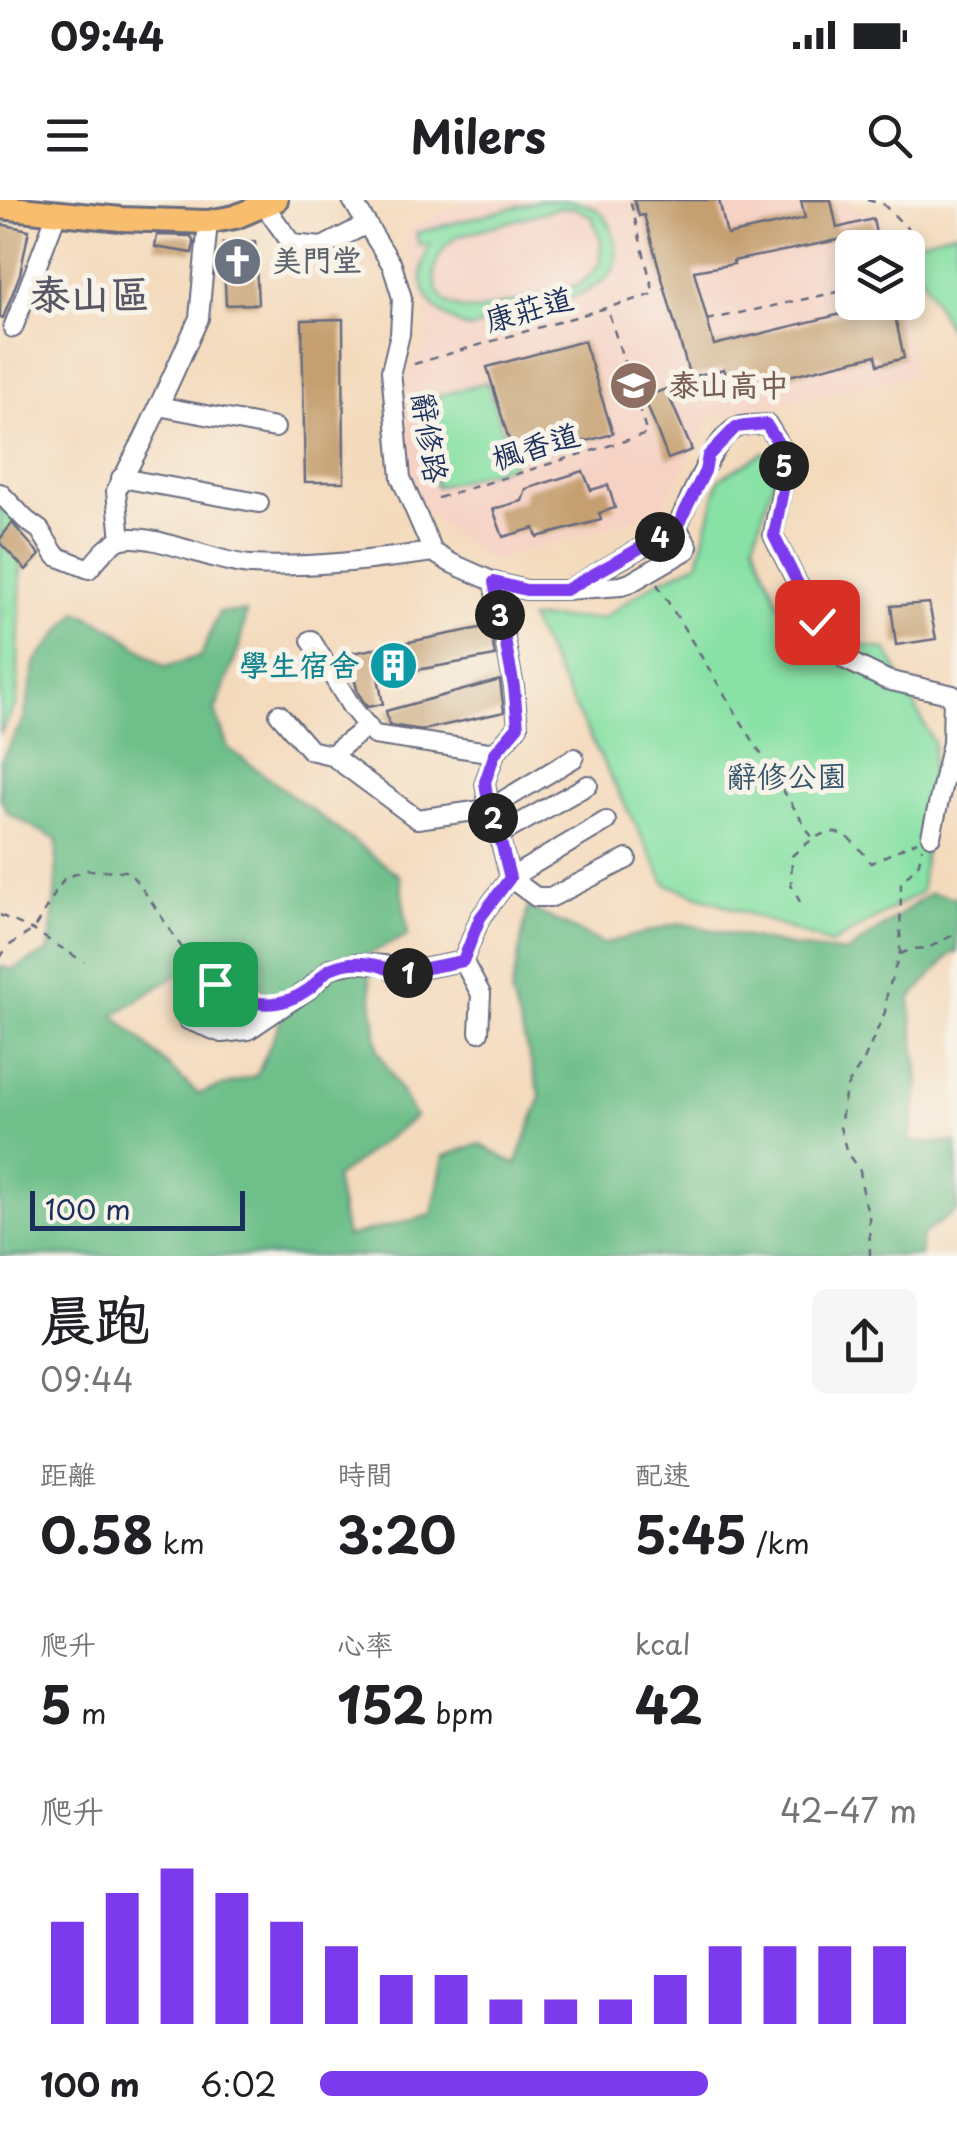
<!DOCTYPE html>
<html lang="zh-TW">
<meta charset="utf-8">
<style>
body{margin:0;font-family:"Playpen Sans","LXGW WenKai TC",sans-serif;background:#f6f6f6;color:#202124;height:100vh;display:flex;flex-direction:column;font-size:38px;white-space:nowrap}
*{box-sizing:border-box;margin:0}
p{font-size:32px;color:#757577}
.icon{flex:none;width:55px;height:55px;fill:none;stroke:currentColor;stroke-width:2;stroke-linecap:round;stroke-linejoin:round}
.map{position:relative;height:1056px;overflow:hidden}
.sheet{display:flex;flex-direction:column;background:#fff;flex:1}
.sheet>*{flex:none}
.fabs{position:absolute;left:835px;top:30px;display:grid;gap:20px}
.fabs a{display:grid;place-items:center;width:90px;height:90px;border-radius:15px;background:#fff;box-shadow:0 5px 15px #0003;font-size:50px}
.scale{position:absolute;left:30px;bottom:25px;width:215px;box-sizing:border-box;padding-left:10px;border:5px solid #1b2f5e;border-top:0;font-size:28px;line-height:35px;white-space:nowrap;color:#1b2f5e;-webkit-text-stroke:8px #f7f3e8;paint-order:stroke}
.pin{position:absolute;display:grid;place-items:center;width:85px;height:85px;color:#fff;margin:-42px;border-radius:20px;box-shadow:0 5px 15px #0006}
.km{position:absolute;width:50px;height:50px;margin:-25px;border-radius:50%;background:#222;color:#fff;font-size:28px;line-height:50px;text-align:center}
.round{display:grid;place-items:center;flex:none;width:105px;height:105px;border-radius:15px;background:#f6f6f6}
.head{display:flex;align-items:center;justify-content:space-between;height:170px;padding:0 40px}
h1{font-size:55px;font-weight:700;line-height:75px}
.stats{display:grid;grid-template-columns:repeat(3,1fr);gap:15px;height:170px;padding:10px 40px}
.stats div{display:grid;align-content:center}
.stats b{font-size:50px;font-weight:700}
.stats small{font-size:28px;font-weight:400}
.stats p{font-size:28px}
.chart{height:280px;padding:20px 40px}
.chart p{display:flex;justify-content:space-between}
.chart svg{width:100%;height:180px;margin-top:10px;stroke:#7c3aed;stroke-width:6}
ul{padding:0 40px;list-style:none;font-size:32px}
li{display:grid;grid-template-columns:160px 120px 1fr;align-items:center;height:75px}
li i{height:25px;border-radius:12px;background:#7c3aed}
.status{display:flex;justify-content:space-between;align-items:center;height:70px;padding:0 50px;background:#fff;direction:ltr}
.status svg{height:28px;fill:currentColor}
header{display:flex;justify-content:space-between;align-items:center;height:130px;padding:0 40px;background:#fff;font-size:45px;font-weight:700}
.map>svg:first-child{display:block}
.built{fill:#f6d2c4}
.green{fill:#88e1a5;stroke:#528882;stroke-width:2.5;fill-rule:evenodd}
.forest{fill:#6ebf8a;stroke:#447774;stroke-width:2.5;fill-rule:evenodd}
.building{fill:#c59f6f}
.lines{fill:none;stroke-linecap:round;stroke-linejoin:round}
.minor-casing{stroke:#676b7f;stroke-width:22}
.major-casing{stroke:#676b7f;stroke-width:28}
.path{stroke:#676b7f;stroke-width:2.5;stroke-dasharray:8 8;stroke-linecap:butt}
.minor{stroke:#fff;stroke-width:18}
.major{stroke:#f9be6d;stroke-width:22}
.route-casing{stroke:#fff;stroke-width:20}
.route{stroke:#7c3aed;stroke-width:12}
.labels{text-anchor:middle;stroke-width:10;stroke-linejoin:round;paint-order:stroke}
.worship-label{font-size:30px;font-weight:bold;fill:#5b616d;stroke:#f7f3e8;text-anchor:start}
.street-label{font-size:30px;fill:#1b2f5e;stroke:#f7f3e8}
.education-label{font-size:30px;font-weight:bold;fill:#785e54;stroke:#f7f3e8;text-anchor:start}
.culture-label{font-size:30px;font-weight:bold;fill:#0d838f;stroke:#f7f3e8;text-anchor:end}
.park-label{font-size:30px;fill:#31536c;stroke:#f7f3e8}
.district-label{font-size:40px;font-weight:bold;fill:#565664;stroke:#f7f3e8}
</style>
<div class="status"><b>09:44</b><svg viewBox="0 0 49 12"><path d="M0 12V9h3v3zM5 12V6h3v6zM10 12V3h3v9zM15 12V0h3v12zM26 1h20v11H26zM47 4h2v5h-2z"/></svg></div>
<header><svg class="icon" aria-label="menu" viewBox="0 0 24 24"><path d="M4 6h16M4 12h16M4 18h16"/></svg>Milers<svg class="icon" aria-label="search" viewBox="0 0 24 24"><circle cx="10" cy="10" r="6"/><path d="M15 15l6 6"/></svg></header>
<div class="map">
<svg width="957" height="1056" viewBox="0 0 957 1056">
<rect width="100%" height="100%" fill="#f7f3e8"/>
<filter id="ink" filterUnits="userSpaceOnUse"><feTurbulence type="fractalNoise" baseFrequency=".01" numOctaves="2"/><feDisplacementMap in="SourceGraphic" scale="20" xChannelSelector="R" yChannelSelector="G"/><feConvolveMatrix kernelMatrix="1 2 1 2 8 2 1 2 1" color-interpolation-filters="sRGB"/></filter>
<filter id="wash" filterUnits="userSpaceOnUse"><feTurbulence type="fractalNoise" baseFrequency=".0048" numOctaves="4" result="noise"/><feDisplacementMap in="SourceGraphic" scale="40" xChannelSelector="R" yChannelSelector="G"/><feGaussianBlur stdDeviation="2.25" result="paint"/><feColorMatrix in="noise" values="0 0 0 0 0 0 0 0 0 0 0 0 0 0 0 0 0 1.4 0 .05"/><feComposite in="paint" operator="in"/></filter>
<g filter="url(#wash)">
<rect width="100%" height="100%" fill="#f4dabc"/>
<!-- built -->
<path class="built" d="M467,0H850L852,8L883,15L889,47L852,48V102L899,103L914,176L710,218L660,312L489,361L420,309L397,196L431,132L405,32Z"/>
<!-- green -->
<g class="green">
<path d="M541,0C573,0 599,0 611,27C616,41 620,59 612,72C594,99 502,119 469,129C428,112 410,86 430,44L419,46L416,33ZM558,8H575L592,17L601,41V60L592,74L578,85L477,111C466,110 453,108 445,101C425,79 436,50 458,36Z"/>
<path d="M957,31V145L905,45Z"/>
<path d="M487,182L513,265L436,287L427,242L428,199Z"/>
<path d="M764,252L776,271L754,343L790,431L887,450L934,544L921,692L831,744L666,684L529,419L603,418L654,383L698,363L719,279Z"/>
<path d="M0,307L22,324L17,503L0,533Z"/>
</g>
<!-- forest -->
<path class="forest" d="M78,411L115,430L165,467L201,456L219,412H246L239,448L215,511L228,548L400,676L408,735L367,755L378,851L415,917L335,978L346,1037L432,1015L444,956L480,944L516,965L541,897L511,794L528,707L604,744L680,723L794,747L846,753L930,693L957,698V753H952L910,799L919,881L910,942L957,943V1010L922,1035L920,1056H0V766L11,770L49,752L56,687L57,640L8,613L0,597V562L24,519L36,461ZM214,752L286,808L257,875L198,894L114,815Z"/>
<g id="blocks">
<!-- building -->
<g class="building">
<path d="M634,0H719L727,35L805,18L801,0H831L837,28L873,19L879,48H850L848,38L733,61L734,64L694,71L714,145L862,109V102H892L904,158L878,165L876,155L730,190L724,169L690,177L644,15L639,16Z"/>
<path d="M0,24L29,30L20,74L3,118L0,117Z"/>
<path d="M157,35L191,36L194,43L192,53L155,47Z"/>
<path d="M255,41L258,104L226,105L223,43Z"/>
<path d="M343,119L344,282H305L302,120Z"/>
<path d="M584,141L613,234L515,260L487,167Z"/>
<path d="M666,189L692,250L668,259L644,197Z"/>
<path d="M583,271L591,290L608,285L615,308L599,313L601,320L537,337L534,328L503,337L493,309L522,301L526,289Z"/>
<path d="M12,323L40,355L26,370L0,343V339Z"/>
<path d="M929,403L936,439L896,445L891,406Z"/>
<path d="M490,426L495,456L378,477L383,504L367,507L358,493L348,454Z"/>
<path d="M500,480L504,512L423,530L389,525L386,511Z"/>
</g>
</g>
</g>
<g filter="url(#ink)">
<use href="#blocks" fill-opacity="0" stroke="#676b7f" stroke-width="2.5"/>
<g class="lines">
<defs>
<g id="minor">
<path d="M352,0L392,65L402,98L400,134L391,171L401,278L433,352L451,363L494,382L526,390H566L621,386L630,383L687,350L688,346L677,327"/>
<path d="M264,5L292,44L322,47L367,24"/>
<path d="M13,128L57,13"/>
<path d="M158,206L275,228"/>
<path d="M121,278L259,303"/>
<path d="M0,293L26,320L40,330L56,356L89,369C97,359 110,342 123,339C151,332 216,363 250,365C311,368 373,360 433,352"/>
<path d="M677,327C690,300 710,245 734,229C742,224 757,225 767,224L781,247L785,274L773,335L817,422L846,460L887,480L953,495L952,543L931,636"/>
<path d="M121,339L116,291L143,240L199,118L208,22"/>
<path d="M571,388L677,327"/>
<path d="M311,440L351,506L374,535L495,553"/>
<path d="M279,514L310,550L331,555L368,526"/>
<path d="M331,555L417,619L489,609L574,558"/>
<path d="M606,621L510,678L536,697H552L627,659"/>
<path d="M499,635L588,585"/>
<path d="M188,820L222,833L248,830L309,789L331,768L356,763L384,765L400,776L411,771L463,761"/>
<path d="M479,832L481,794L463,761L480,718L510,678L499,635L489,609L485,582L495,553L518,526L514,487L494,382"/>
</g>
<path id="major" d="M0,7L121,19L208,22L235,17L276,0"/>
</defs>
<!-- minor casing -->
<use href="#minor" class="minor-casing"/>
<!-- major casing -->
<use href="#major" class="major-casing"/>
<!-- path -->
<g class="path">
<path d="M867,0L883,4L928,49"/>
<path d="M707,120L852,89"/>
<path d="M414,164L654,94L630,0"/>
<path d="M438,298L647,234L607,108"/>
<path d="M657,384L813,639"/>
<path d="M800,702L791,685L792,656C828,623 842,624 871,663L917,641"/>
<path d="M0,715L33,730L84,762"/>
<path d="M900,754L913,749L928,748L957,733"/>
<path d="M0,758L7,747L33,730L64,679L85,670L127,671C166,709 197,803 260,803"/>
<path d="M870,1056L869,1013L864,1000L860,971L847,953L840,927L846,888L864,860L885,812L887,794L900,752L901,683L919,663L922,648"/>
</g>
<!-- minor -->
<use href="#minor" class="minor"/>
<!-- major -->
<use href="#major" class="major"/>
</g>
</g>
<g class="lines" filter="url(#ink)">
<defs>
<path id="route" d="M215,784C245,806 277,812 309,789C317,783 323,772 332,768C355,758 381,763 400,776L411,771L463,761L480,718L510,678L499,634L489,609L485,582L495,553L518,526L514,487L494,382L526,390H566L677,327L705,271L708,256L736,227L766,224L780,246L786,274L774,336L817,422"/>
</defs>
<!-- route casing -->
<use href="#route" class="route-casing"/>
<!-- route -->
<use href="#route" class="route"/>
</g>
<!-- icons -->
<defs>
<symbol id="church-disc" viewBox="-11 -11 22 22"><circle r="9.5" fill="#6b7280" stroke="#f7f3e8"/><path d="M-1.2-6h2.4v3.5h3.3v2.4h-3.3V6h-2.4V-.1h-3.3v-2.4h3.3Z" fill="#fff"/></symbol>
<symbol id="school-disc" viewBox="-11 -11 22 22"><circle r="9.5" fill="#8d6e63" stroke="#f7f3e8"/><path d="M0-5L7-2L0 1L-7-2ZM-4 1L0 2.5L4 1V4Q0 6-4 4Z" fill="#fff"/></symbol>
<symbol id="building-disc" viewBox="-11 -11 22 22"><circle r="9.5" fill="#0f9aa8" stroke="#f7f3e8"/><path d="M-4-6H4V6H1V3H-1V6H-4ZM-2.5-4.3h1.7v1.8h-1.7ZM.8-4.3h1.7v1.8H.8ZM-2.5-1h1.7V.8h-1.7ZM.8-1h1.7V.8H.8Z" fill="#fff"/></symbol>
</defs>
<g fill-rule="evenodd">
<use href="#church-disc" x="210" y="34" width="55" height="55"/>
<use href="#school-disc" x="606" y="158" width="55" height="55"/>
<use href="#building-disc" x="366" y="438" width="55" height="55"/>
</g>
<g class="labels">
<!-- worship labels -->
<g class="worship-label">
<text x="272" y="71">美門堂</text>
</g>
<!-- street labels -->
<g class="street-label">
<text transform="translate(529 110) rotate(-16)" y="10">康莊道</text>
<text transform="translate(429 238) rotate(81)" y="10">辭修路</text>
<text transform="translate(536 247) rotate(-17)" y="10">楓香道</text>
</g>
<!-- education labels -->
<g class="education-label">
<text x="669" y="196">泰山高中</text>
</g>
<!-- culture labels -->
<g class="culture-label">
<text x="359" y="476">學生宿舍</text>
</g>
<!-- park labels -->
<g class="park-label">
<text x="787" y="587">辭修公園</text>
</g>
<!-- district labels -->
<g class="district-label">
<text x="90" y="109">泰山區</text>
</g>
</g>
</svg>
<div class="fabs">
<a><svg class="icon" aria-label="layers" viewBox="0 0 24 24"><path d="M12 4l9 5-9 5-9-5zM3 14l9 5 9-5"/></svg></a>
</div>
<div class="scale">100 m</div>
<div class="pin" style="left:215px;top:784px;background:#1e9e55"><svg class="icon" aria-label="arrive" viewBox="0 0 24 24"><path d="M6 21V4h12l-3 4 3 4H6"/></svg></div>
<div class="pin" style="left:817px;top:422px;background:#d93025"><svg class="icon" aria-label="check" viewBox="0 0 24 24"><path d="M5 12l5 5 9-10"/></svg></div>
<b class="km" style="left:408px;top:773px">1</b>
<b class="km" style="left:493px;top:618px">2</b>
<b class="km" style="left:500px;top:415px">3</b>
<b class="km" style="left:660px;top:337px">4</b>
<b class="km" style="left:784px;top:266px">5</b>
</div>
<section class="sheet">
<div class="head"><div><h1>晨跑</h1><p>09:44</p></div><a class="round"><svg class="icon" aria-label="share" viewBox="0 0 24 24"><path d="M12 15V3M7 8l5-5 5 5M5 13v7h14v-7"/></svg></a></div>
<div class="stats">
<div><p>距離</p><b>0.58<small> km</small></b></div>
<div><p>時間</p><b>3:20</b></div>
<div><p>配速</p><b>5:45<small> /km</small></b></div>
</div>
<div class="stats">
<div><p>爬升</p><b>5<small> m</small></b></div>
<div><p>心率</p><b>152<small> bpm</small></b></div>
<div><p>kcal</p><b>42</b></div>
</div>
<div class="chart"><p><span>爬升</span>42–47 m</p>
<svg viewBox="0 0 160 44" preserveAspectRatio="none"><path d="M5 44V19M15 44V12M25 44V6M35 44V12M45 44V19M55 44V25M65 44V32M75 44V32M85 44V38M95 44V38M105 44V38M115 44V32M125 44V25M135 44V25M145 44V25M155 44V25"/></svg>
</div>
<ul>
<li><b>100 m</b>6:02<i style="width:65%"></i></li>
</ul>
</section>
